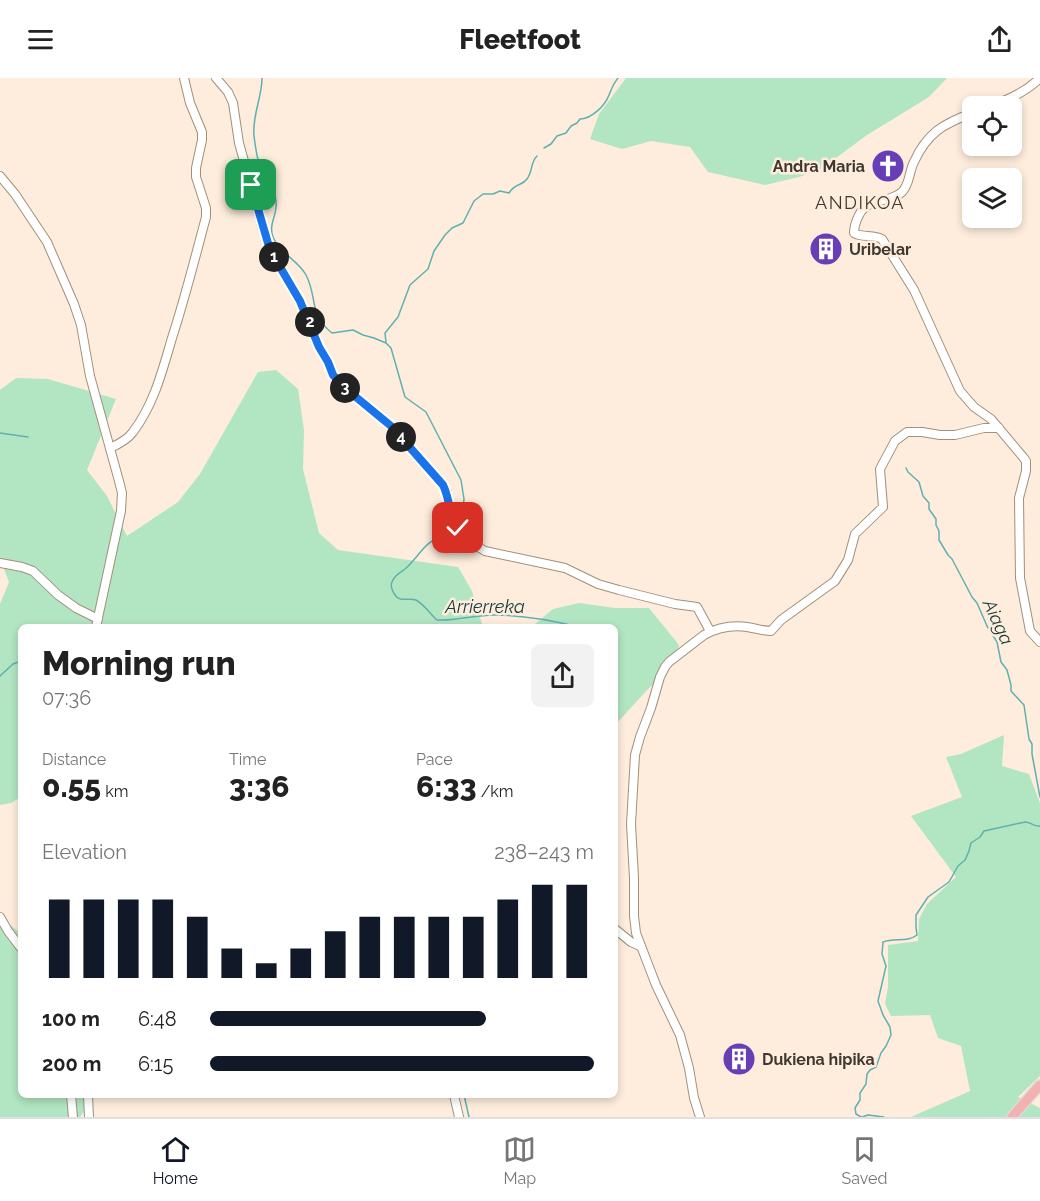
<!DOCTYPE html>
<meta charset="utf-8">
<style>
body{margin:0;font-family:Raleway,sans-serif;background:#f2f2f2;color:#222;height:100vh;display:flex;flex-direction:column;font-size:22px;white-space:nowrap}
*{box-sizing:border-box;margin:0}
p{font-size:20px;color:#767676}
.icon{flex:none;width:33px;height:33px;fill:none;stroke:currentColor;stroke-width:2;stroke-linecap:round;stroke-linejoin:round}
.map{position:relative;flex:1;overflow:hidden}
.side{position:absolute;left:18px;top:546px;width:600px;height:474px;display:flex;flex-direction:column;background:#fff;border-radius:9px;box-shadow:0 3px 9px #0003}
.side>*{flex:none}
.buttons{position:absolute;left:962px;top:18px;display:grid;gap:12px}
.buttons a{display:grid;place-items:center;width:60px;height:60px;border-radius:9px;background:#fff;box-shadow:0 3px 9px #0003;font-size:30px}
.pin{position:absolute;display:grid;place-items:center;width:51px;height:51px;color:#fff;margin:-26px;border-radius:12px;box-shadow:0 3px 9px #0006}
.km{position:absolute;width:30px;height:30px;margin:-15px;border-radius:50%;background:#222;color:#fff;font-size:16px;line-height:30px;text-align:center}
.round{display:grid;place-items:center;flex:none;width:63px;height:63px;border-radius:9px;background:#f2f2f2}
.headline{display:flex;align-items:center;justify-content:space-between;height:102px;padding:0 24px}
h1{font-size:33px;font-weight:800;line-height:45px}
.figures{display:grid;grid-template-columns:repeat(3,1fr);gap:9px;height:102px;padding:6px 24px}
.figures div{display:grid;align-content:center}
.figures b{font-size:30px;font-weight:800}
.figures small{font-size:16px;font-weight:400}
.figures p{font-size:16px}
.chart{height:168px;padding:12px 24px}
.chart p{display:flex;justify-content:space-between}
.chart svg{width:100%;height:108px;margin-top:6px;stroke:#111827;stroke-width:6}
ul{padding:0 24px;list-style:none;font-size:20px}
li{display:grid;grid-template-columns:96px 72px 1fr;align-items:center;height:45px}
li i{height:15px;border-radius:8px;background:#111827}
header{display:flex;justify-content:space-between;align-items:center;height:78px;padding:0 24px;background:#fff;font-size:27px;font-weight:800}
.tab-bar{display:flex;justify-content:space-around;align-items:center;height:84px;border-top:2px solid #e0e0e0;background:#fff;font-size:16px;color:#767676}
.tab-bar a{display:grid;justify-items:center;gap:3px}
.tab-bar .selected{color:#111827}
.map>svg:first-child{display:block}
.green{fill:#b2e5c1}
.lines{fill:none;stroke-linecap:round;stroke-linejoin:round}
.stream{stroke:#60b0b1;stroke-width:1.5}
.minor-casing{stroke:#a28f7c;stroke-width:10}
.major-casing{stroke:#dddbda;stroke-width:12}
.minor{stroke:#fff;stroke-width:8}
.major{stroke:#f3b1af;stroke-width:9}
.route-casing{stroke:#fff;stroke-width:12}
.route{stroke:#1a73e8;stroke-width:8}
.labels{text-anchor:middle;stroke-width:5;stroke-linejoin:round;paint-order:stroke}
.poi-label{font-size:16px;font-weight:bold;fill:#403830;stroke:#feeddc;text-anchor:start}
.neighbourhood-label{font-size:18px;letter-spacing:1.5px;fill:#403830;stroke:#feeddc}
.water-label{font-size:18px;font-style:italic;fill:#143b3c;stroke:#feeddc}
</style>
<header><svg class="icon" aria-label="menu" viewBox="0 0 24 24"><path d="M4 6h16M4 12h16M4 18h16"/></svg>Fleetfoot<svg class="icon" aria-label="share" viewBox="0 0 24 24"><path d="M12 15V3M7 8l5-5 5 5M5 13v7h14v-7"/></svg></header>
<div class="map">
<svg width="1040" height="1039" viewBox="0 0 1040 1039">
<rect width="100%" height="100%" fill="#feeddc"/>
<!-- green -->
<g class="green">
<path d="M626,0H947L929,19L867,57L821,91L799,99L765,107L708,94L690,69L651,63L622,71L590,61L599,36Z"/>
<path d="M276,292L298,311L304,352L303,391L319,455L338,472L458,489L472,513L483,549H21V719L11,725L0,727V526L9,504L0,481V312L16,300L48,301L116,321L87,392L107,418L127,458L178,424L200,396L258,294Z"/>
<path d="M579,525L615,530H649L679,567L675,585L649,610L615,647V549H535V546L553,531Z"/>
<path d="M1004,657L1002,688L1029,696L1040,725V998L1018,1019L1040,1030V1039H911L970,1013L961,968L938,960L930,937L891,938L885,926L888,909V867L918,863L919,841L927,826L956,799L911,738L962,719L946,679L961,676Z"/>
<path d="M0,840L21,855V1017H96L80,1039H0Z"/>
</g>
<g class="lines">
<!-- stream -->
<g class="stream">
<path d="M262,0C262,20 252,37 254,58C255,66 257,83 261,90C262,92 265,94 267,97C271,104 275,114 276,123C278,136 268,146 273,159C279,175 298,182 306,197C318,220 308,236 332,255L353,252L363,257L374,260L386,265L391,270L405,319L426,334L461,402L464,421L463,430L457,444"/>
<path d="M544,70L551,66L557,58L566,55L571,48L577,45L580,41C591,41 605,28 609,17C612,10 613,6 618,0"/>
<path d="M386,264L385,255L398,239L410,207L428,191L434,173L445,157L452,150L463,145L474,123L483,116H493L500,113L509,115C515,105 522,108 527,101C533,93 530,85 537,78"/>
<path d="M0,355L28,359"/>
<path d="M906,390L908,394L919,404L923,418L929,425V431L936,441V447L939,453V462L948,477L952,481L972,519L977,525L987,548L997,564L1001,584L1007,592L1011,607V613L1024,627L1029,661L1032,666V676L1040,719"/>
<path d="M452,449L444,458C426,461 418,480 405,491C400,495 394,497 392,504C390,508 393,514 395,517C400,525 409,519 416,522C425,527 430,536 437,542C456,543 475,537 494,537C523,537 551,542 579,549"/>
<path d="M0,598L13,586L21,583"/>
<path d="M464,1017L469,1039"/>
<path d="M861,1039L856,1036L855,1030L860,1022V1015L866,1006L867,996L870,992L876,989L881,975L886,968L891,957L890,949L883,937L878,923L886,888L882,876L883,864C894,859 907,865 917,857L916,849V837L928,819L949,804L958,788L965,782L969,773L971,765L980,759L984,753L1025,744C1031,744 1034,749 1040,748"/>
<path d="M862,1039L868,1037L884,1039"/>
</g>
<defs>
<g id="minor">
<path d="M216,0L228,14L233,25L239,65L262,148L270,172L276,184L300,223L319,269L328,284L333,297L346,311L391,348L443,407L447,414L448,429L453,442L460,457L468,463L485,473L565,490L598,506L619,512L675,526L697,529L710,553"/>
<path d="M990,28C1008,22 1026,14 1040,0"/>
<path d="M972,35C943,46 927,55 914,84C909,93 910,106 902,114C889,126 868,119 859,137C856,143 854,148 854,155C862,160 873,156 882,161L914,212L960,313L974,329L991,341L1023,379L1026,383V393L1019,420L1020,500L1030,553L1040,564"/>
<path d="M0,98L15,116L47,164L74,226L81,247L90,298L119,403L122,415L121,433L96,549"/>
<path d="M110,370C119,366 128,361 133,354C154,326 162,294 172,260C185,220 195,180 206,139V130L196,99V90L202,62V54L190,25L184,0"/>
<path d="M0,485L22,489L33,493L58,517L76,530L98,541"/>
<path d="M0,839L8,853L21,870"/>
<path d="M615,851L631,864L640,868"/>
<path d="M71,1017L73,1039"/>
<path d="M88,1017L89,1039"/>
<path d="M454,1017L459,1039"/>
<path d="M700,1039L694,1020L689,990L680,957L656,907L636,855L634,838V800L631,746L635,677L640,659L651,630L660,599L665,589L669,584L704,557C717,550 732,547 747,549C755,550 763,553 771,553L781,542L835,503L848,482L855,456L883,429L880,391L895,363L907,354H922L940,357H955L984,350H999"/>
</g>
<path id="major" d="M1012,1039L1040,1007"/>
</defs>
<!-- minor casing -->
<use href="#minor" class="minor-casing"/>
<!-- major casing -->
<use href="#major" class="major-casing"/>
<!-- minor -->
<use href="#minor" class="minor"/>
<!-- major -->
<use href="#major" class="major"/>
</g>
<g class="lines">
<defs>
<path id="route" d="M251,107L270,172L300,223L319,269L328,284L333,297L345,310L391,348L443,407C450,421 448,435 458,450"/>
</defs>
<!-- route casing -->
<use href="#route" class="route-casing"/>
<!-- route -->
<use href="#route" class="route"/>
</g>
<!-- icons -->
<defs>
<symbol id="church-disc" viewBox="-11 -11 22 22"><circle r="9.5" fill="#683eb6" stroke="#feeddc"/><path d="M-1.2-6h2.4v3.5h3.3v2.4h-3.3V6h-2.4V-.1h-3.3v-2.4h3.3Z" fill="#fff"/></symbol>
<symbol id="building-disc" viewBox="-11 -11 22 22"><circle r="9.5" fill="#683eb6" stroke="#feeddc"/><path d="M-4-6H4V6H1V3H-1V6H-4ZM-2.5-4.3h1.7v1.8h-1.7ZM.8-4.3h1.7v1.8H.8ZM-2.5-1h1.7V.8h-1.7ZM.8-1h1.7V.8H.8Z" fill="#fff"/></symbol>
</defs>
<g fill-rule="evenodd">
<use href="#church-disc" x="869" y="69" width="38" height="38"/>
<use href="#building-disc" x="807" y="152" width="38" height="38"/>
<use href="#building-disc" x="720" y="962" width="38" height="38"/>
</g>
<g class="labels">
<!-- poi labels -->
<g class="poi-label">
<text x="865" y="94" text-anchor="end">Andra Maria</text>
<text x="849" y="177">Uribelar</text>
<text x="762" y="987">Dukiena hipika</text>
</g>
<!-- neighbourhood labels -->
<g class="neighbourhood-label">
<text x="860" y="131">ANDIKOA</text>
</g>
<!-- water labels -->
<g class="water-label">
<text x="485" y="535">Arrierreka</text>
<text transform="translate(998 544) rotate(65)" y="6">Aiaga</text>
</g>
</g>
</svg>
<div class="buttons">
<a><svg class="icon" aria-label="locate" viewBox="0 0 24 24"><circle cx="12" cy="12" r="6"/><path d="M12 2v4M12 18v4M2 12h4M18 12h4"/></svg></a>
<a><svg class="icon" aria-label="layers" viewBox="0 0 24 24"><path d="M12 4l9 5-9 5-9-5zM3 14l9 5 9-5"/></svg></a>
</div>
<div class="pin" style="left:251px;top:107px;background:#1e9e55"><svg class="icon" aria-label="arrive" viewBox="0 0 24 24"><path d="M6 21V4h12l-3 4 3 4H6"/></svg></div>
<div class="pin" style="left:458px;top:450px;background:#d93025"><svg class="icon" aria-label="check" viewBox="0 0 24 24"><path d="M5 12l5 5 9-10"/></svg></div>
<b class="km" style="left:274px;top:179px">1</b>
<b class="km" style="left:310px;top:244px">2</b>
<b class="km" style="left:345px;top:310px">3</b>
<b class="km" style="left:401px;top:359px">4</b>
<section class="side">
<div class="headline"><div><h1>Morning run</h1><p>07:36</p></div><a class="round"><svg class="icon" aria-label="share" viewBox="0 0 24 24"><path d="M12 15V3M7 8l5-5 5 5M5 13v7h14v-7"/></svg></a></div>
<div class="figures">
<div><p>Distance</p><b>0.55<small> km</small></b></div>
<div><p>Time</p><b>3:36</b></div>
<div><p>Pace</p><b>6:33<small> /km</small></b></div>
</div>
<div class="chart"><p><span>Elevation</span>238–243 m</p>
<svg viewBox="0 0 160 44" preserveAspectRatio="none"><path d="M5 44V12M15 44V12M25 44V12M35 44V12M45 44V19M55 44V32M65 44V38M75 44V32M85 44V25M95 44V19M105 44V19M115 44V19M125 44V19M135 44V12M145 44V6M155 44V6"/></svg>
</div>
<ul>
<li><b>100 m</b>6:48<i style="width:72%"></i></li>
<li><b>200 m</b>6:15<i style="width:100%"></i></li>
</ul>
</section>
</div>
<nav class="tab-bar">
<a class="selected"><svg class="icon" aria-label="home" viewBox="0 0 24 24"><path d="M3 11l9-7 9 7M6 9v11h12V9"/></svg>Home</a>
<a><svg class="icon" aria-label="map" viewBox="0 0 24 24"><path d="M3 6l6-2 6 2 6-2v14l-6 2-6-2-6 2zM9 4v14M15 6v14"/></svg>Map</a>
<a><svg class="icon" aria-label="saved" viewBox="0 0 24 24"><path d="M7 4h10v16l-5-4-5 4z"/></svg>Saved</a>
</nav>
